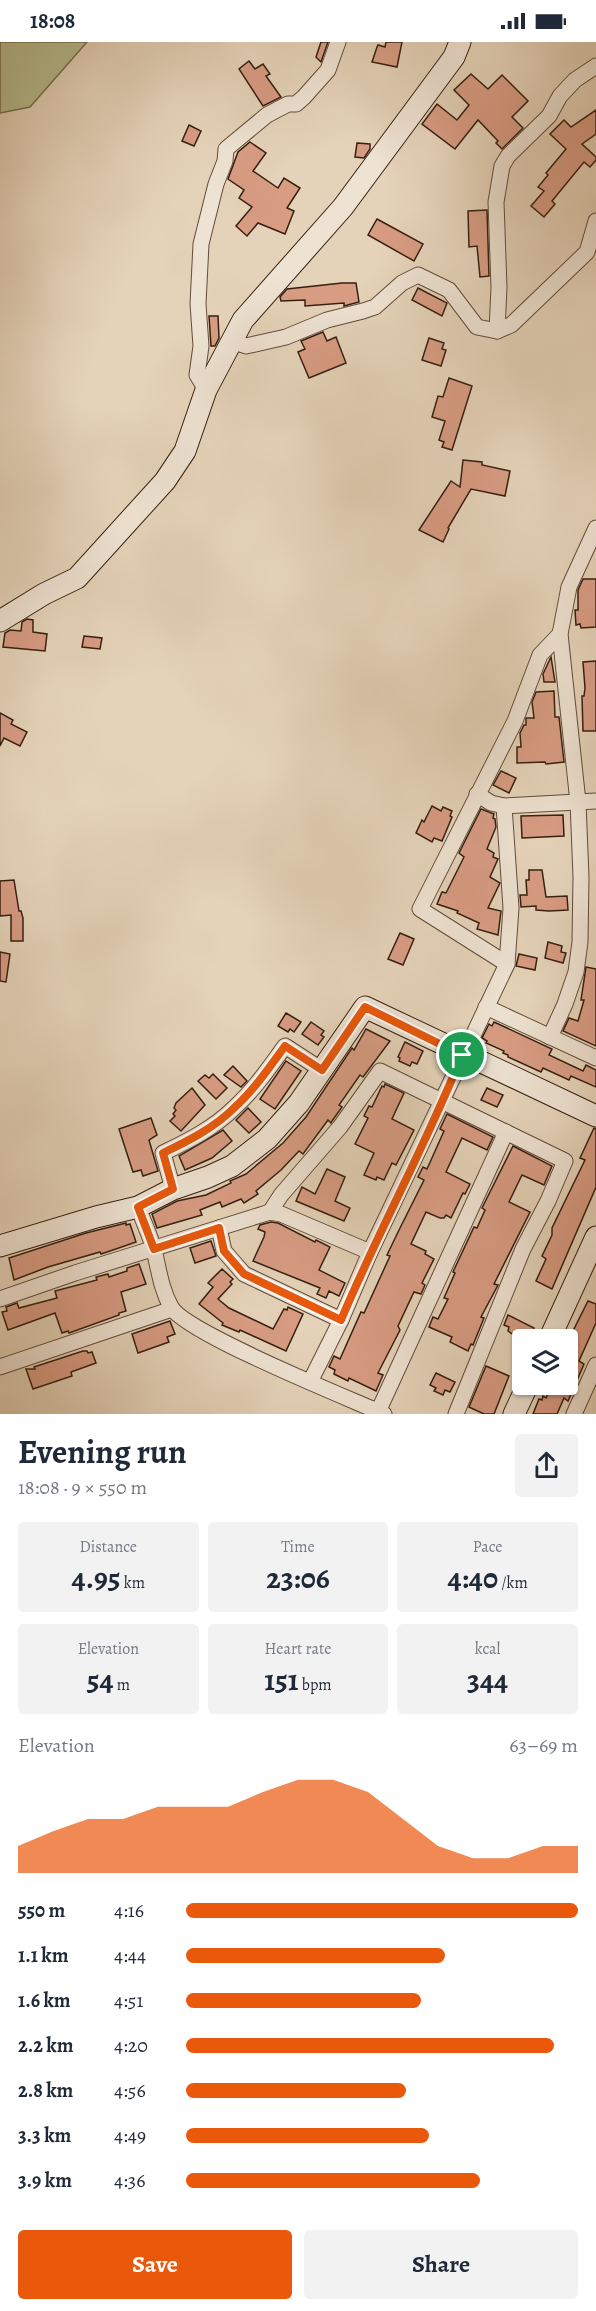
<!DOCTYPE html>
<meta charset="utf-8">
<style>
body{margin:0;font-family:Alegreya,serif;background:#f2f2f3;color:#1f2937;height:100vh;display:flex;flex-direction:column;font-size:22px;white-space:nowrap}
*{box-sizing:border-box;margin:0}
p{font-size:20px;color:#747a83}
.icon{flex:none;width:33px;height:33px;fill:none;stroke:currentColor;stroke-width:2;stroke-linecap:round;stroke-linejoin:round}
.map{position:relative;height:1372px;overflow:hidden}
.side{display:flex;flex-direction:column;background:#fff;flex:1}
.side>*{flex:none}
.tools{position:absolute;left:512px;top:1287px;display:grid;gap:12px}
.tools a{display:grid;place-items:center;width:66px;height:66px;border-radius:6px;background:#fff;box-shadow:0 2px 4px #0004;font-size:30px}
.pin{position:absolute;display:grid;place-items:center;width:51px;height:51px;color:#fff;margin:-26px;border:3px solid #fff;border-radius:50%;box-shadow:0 2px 6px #0007}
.round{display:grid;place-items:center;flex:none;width:63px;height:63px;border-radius:6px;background:#f2f2f3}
.headline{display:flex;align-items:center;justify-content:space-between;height:102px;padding:0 18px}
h1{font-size:33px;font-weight:600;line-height:45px}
.stats{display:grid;grid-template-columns:repeat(3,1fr);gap:9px;height:102px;padding:6px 18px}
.stats div{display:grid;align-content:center;border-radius:6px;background:#f2f2f3;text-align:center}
.stats b{font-size:30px;font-weight:600}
.stats small{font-size:16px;font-weight:400}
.stats p{font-size:16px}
.chart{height:168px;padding:12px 18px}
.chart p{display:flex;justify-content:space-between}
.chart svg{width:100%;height:108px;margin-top:6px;fill:#ea580c;opacity:.7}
.action{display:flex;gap:12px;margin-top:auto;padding:12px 18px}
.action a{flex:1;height:69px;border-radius:6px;background:#ea580c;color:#fff;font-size:24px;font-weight:600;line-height:69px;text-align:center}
.action a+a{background:#f2f2f3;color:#1f2937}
ul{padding:0 18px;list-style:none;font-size:20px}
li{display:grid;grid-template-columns:96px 72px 1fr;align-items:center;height:45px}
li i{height:15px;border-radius:8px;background:#ea580c}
.status{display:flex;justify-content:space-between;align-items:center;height:42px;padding:0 30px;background:#fff;direction:ltr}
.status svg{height:16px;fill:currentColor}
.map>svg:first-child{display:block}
.green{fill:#b6bc8e;stroke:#766e4f;stroke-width:1.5}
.building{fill:#d89c83;stroke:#361f10;stroke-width:1.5}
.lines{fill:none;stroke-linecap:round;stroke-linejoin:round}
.street-casing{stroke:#624c3a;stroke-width:17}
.secondary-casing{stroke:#361f10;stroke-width:23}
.street{stroke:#eee2d2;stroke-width:15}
.secondary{stroke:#eee2d2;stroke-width:21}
.route-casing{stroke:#fff;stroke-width:12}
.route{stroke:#ea580c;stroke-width:8}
</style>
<div class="status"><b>18:08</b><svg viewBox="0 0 49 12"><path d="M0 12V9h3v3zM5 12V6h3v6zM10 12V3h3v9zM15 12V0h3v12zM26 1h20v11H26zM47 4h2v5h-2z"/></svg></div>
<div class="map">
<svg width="596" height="1372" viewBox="0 0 596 1372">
<rect width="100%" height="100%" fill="#e5d3b9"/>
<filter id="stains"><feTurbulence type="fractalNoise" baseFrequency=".00333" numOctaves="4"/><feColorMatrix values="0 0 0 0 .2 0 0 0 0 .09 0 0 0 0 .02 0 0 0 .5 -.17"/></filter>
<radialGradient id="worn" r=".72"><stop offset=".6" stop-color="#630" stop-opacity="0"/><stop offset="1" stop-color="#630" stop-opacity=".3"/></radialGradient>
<!-- green -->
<path class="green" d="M0,0H87L30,65L0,71Z"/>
<!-- building -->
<g class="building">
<path d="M321,0H328L321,20L316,15Z"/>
<path d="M386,0H402L397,25L372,20L377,5L378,3L385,5Z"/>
<path d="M249,19L255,27L263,22L270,32L266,34L281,55L263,64L239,27Z"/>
<path d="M471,32L488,47L502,33L528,59L512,75L523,86L502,107L496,101L498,99L478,78L455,107L422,82L437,62L457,78L469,63L454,48Z"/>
<path d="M596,68V92L582,102L596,115V118L590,125L584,120L552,159L555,162L544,175L531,164L544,149L538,145L548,133L546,131L566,107L550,92L564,78L571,85Z"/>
<path d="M189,83L201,89L194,104L182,99Z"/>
<path d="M250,100L266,111L253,129L278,146L284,136L300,146L287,166L294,169L285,192L258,181L247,194L236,184L252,165L239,156L244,148L228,137L238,110Z"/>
<path d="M357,101L370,102V107L364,116L355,115Z"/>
<path d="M487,168L489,234L480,235L477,204L469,205L468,169Z"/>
<path d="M377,177L423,202L414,219L368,193Z"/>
<path d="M342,241H356L359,260L344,264V261L305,264V258L281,259L280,255L287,247Z"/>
<path d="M418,246L447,261L442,274L412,258Z"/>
<path d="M209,274H218L219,296L215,304H211Z"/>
<path d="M323,290L327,299L336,295L346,321L309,336L298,310L305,307L301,299Z"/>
<path d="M429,296L444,301L442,307L446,308L441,324L422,318Z"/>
<path d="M449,336L472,344L452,408L442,405L444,400L439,398L445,379L432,375L438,354L443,355Z"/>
<path d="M463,418L482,420V423L510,429L505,454L471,447L448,486L449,487L443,500L419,488L451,439L460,445Z"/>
<path d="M583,537H596V585L581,586L580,582L576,583L575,568H578V548Z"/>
<path d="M27,577L33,578V590L47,592L45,609L3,605L5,591L10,588L21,589L22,580Z"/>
<path d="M84,594L102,596L100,607L82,605Z"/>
<path d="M551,615L555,640H544L543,632Z"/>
<path d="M596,619V689H583L582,654H584L585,646L583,620Z"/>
<path d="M554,649L555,675H559L564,720L546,722L545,720L517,721V705H521L520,691L524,683H526V676H534L532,660L536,650Z"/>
<path d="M0,671L13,678L11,682L27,690L20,704L4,696L0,704Z"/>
<path d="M501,729L516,736L509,751L493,743Z"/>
<path d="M432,764L441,769L443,765L452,769L450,774L452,775L442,799L434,796L432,800L416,791L422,778L424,780Z"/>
<path d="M481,767L494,772L493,776L495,777L496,785L487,807L494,811L493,815L498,817L490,835L500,841L488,866L501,869L498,893L477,887L479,881L457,871L458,869L437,862L442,850L446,851L464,815L459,811Z"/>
<path d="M563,773L564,794L522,796L521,774Z"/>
<path d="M529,828H542L546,855L567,854L568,868L549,869L536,868V864L521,865L520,853H527L526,838H529Z"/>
<path d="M14,838L19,869H21L23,876V899H11V873L0,874V839Z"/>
<path d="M400,891L414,897L403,923L388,917Z"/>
<path d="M548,900L562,904L561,910L566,911L563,921L545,916Z"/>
<path d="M0,910L10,912L6,940L0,939Z"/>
<path d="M519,912L537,916L535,928L516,924Z"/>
<path d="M586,925L596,927V1004L563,989L569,976L578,979L584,958H581Z"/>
<path d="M286,971L301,980L294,990L290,987L288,990L278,984Z"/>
<path d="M311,980L324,989L321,993L324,995L318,1003L302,992Z"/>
<path d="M494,980L552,1007L549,1013L583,1029L586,1023L596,1028V1045L571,1034L569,1038L543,1026L541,1030L508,1015V1013L503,1011L504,1009L486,1001L487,999L482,996L489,982L492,984Z"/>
<path d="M366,987L390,999L363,1035L360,1033L339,1063L342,1065L332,1079L331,1081L328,1078L303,1112L299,1109L281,1128L256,1149L258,1152L244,1161L241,1157L222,1165L220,1160L200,1168L202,1173L157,1186L152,1172L177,1159L206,1153L231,1141L230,1139L246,1132L283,1101L306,1075L352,1006L354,1008Z"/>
<path d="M405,1000L423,1009L417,1022L412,1020L410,1024L399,1019L400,1016L398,1015Z"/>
<path d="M286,1019L301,1029L275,1067L260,1057Z"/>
<path d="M233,1024L247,1039L241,1045L224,1033Z"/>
<path d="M213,1032L227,1046L216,1057L198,1039L205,1033L209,1036Z"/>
<path d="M385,1042L404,1051L392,1077L414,1088L396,1123L392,1121L384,1138L377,1135L376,1138L364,1133L374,1111L355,1102L368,1076L364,1074L369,1064L372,1065L382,1044L384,1045Z"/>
<path d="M192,1046L205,1063L181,1089L170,1079L175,1074L173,1072L176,1068L174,1066L176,1061Z"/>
<path d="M487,1046L503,1053L497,1065L481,1058Z"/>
<path d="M248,1066L261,1080L249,1091L236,1078Z"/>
<path d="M447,1072L493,1095L487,1108L462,1096L446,1130L470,1142L465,1152L463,1151L451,1176L446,1173L444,1176H440L426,1170L411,1202L426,1209L425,1212L434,1217L422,1241L425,1243L421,1252L414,1250L398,1284L400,1288L378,1331L383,1333L376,1349L349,1336L348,1339L334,1332L335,1328L329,1325L334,1314L340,1317L361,1270L364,1271L390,1214L387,1213L399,1188L424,1138L418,1135L423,1125L427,1127L444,1089L440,1087Z"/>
<path d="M151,1076L157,1093L149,1098L158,1129L143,1134L141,1128L133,1130L119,1087Z"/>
<path d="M594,1086L596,1087V1145L552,1247L536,1239L546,1217L542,1214L552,1193V1186L585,1118L580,1116Z"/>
<path d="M223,1088L232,1099L212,1116L185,1128L179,1114Z"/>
<path d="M513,1104L552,1124L544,1143L522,1133L509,1160L530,1170L494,1242L498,1243L481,1275L484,1276L473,1303L471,1302L468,1309L450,1300L452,1295L429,1285L433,1275L438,1277L448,1257L444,1256L455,1231L453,1230L474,1185L477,1186L485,1168L482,1166Z"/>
<path d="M327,1127L345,1135L335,1159L350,1166L344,1179L296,1159L302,1145L315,1152Z"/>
<path d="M271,1180L278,1181L315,1200L316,1198L330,1205L319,1228L345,1241L339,1254L329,1249L326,1256L317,1252L320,1246L253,1219L264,1195L265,1190L258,1187L260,1183Z"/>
<path d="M126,1181V1183L130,1182L136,1200L110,1209L101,1212L100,1210L48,1225L14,1238L9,1216L86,1191Z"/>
<path d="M211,1199L216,1214L195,1221L190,1206Z"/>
<path d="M139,1222L146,1242L121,1250L126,1269L119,1271V1273L69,1291L68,1289L62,1291L55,1271L8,1288L2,1270L7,1269L6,1265L17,1261L19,1266L57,1256L55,1249L97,1238L96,1235L108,1232L109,1235L127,1229V1226Z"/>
<path d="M222,1227L233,1237L230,1240L232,1242L218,1257L229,1266L273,1287L284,1267L287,1268L288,1265L303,1272L286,1309L240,1288L239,1290L222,1283L223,1281L199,1262L213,1245L208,1241Z"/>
<path d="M588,1259L596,1262V1281L579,1319L584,1322L568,1359L564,1356L557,1372H533L539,1357L542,1358L543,1354L546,1356L552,1342H567V1301Z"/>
<path d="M508,1273L534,1286L528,1298H521L508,1289L509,1285L504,1283Z"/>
<path d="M170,1279L175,1292L167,1295L169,1300L138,1311L132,1292Z"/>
<path d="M83,1309H87L88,1311L92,1310L96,1321L71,1330L72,1334L33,1347L26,1327H35L34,1325Z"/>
<path d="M486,1324L509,1334L494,1372H484L469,1365Z"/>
<path d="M436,1331L455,1340L450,1350L445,1348L443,1353L434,1349L436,1346L430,1343Z"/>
</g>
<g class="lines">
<defs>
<g id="street">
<path d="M497,289L499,245L496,160L502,124L508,114L549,74L560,54L575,38L596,24"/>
<path d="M231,299L246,304L286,295L327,278L363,269L375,265L402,241L418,233L449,248L477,285L497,289L511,283L587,210L596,179"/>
<path d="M206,348L197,333L201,304L198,262L201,202L216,142L225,119L226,107L267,73L288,62H296L304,55L328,28L338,0"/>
<path d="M477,752L491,761L504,764L596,759"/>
<path d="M507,922L420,867L515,679L540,613L560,592"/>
<path d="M486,965L596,1016"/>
<path d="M550,995L565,962L576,930L580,900L581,835L578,760L560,592L569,545L596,486"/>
<path d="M173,1147L163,1111C188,1099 214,1086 234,1066C254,1048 269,1026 285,1004L322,1028"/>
<path d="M138,1165C143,1179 150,1193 154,1208C159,1228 161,1247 171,1265C186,1291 348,1356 384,1372"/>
<path d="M270,1170L281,1153L340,1085L380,1029L565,1119L548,1159L523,1207L456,1372"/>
<path d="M219,1186L224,1209L244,1232L341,1278"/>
<path d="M0,1257L75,1231L270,1170L281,1172L370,1210"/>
<path d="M0,1325L172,1267"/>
<path d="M310,1340L341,1278L370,1210L507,922L511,866L504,764"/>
<path d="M377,1372L506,1090"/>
<path d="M574,1372L596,1323"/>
</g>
<g id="secondary">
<path d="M0,579L44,552L77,536L165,439L185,409L206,348L243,278L343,165L454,15L460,0"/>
<path d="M0,1204L96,1175L138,1165L173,1147L208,1135L232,1124L267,1097L299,1061L365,965L596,1074"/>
<path d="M549,1298L596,1195"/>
<path d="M514,1372L528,1342"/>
</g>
</defs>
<!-- street casing -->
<use href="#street" class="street-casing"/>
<!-- secondary casing -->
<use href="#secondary" class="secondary-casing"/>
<!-- street -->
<use href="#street" class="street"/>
<!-- secondary -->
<use href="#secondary" class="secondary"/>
</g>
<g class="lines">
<defs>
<path id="route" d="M365,965L462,1013C426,1103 379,1188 341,1278L244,1232L224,1209L219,1186L154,1207L138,1165L173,1147L163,1111C188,1099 214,1086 234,1066C254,1048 269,1026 285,1004L322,1028Z"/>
</defs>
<!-- route casing -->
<use href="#route" class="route-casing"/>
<!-- route -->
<use href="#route" class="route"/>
</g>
<rect width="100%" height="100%" filter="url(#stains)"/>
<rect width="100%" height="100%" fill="url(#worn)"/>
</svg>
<div class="tools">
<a><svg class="icon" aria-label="layers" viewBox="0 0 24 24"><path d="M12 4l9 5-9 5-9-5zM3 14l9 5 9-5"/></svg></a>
</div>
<div class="pin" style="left:462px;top:1013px;background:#1e9e55"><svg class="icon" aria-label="arrive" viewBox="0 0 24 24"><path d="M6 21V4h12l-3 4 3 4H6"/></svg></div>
</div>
<section class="side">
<div class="headline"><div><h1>Evening run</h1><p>18:08 · 9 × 550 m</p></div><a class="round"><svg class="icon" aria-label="share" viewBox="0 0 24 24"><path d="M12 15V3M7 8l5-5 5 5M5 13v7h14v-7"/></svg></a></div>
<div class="stats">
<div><p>Distance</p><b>4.95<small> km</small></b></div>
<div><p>Time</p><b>23:06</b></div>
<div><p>Pace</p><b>4:40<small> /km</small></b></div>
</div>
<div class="stats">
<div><p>Elevation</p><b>54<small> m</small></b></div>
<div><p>Heart rate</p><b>151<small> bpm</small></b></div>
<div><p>kcal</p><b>344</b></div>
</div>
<div class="chart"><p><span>Elevation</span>63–69 m</p>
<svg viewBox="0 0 160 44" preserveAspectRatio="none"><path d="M0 44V33L10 27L20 22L30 22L40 17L50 17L60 17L70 11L80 6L90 6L100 11L110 22L120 33L130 38L140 38L150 33L160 33V44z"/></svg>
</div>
<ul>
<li><b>550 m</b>4:16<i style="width:100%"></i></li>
<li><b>1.1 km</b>4:44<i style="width:66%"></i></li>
<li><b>1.6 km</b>4:51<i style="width:60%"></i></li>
<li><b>2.2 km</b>4:20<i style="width:94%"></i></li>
<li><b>2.8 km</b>4:56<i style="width:56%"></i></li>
<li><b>3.3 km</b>4:49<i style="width:62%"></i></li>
<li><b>3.9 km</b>4:36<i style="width:75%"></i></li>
</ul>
<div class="action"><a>Save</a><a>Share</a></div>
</section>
